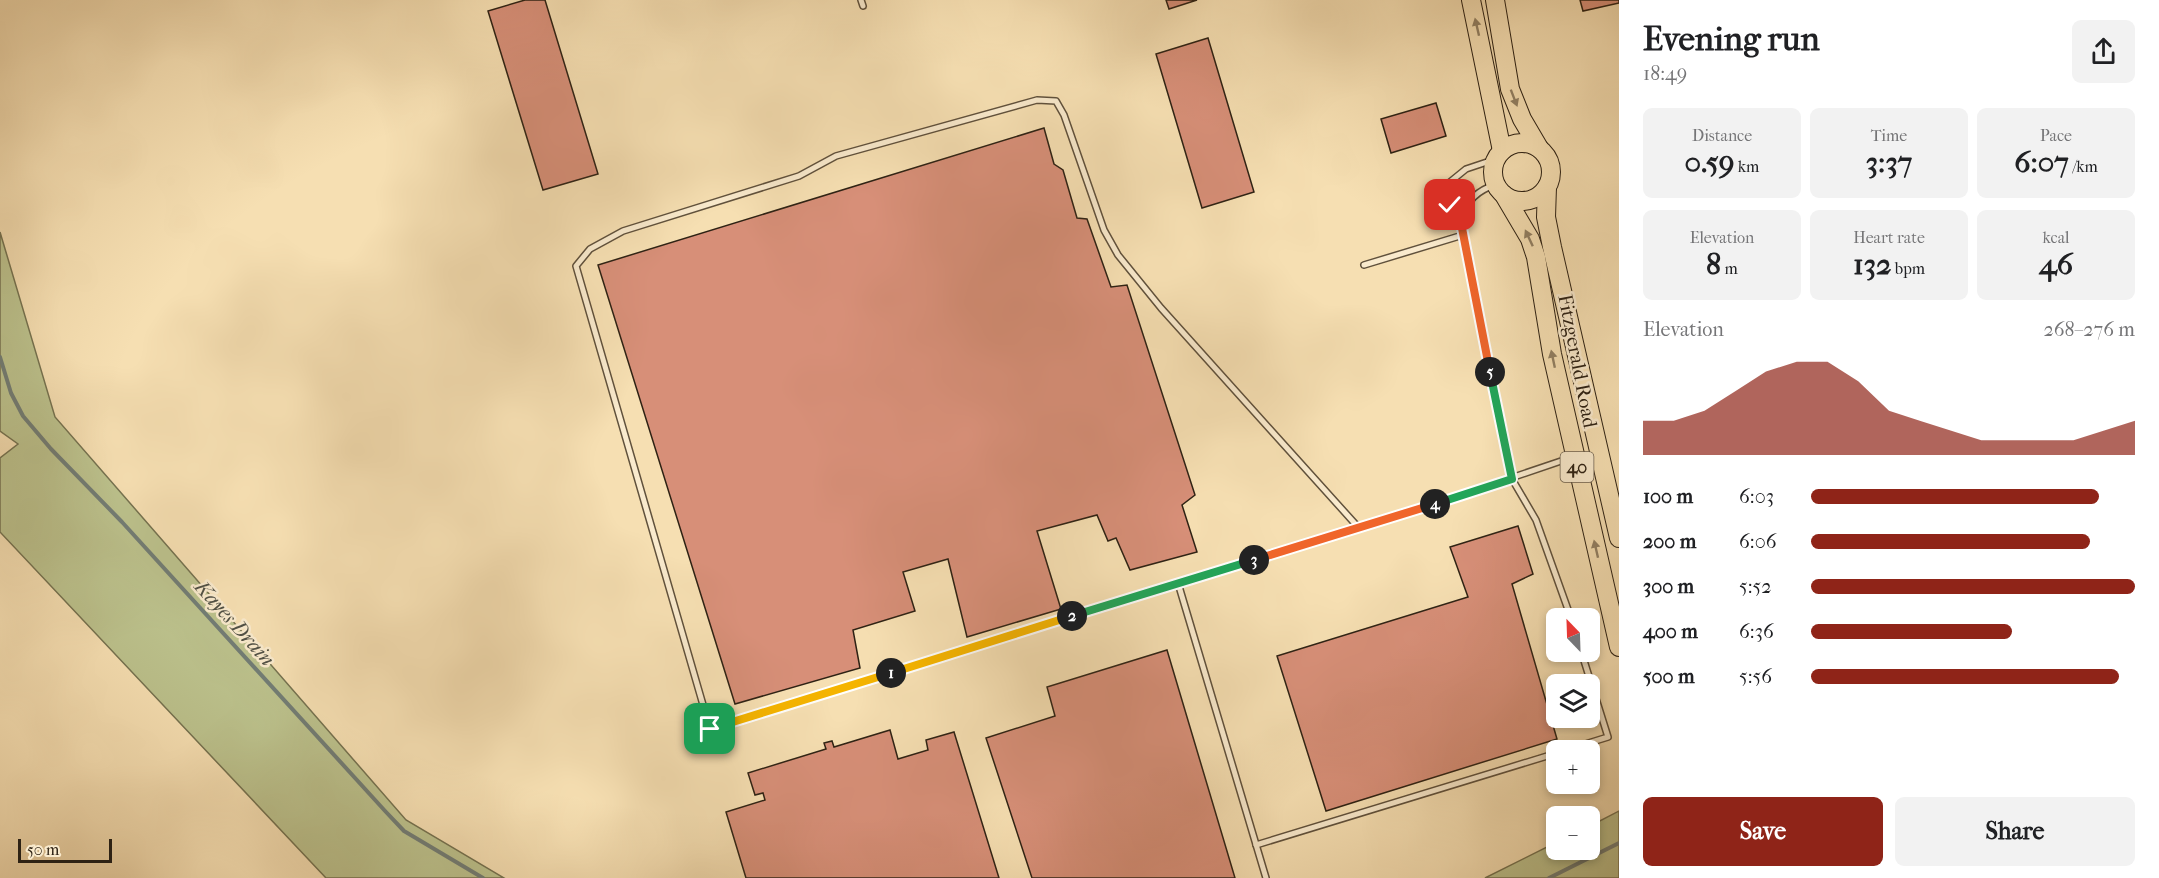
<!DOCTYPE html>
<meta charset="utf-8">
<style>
body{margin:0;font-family:"IM FELL French Canon",serif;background:#f2f2f2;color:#202124;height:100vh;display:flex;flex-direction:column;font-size:22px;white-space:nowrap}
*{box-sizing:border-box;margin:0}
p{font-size:20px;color:#757577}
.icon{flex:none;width:33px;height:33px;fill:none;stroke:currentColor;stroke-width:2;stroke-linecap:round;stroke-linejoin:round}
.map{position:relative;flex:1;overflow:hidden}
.sheet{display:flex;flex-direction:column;background:#fff;width:540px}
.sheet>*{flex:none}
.needle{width:39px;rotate:337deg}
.controls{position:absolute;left:1546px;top:608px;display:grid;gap:12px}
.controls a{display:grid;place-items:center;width:54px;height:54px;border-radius:9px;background:#fff;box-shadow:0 3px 9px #0003;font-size:30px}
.scale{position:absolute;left:18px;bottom:15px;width:94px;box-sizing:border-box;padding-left:6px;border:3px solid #2e2214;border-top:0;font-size:16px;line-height:21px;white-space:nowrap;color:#2e2214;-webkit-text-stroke:4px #f9eacd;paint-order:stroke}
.pin{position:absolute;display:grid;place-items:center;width:51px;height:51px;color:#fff;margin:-26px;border-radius:12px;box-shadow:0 3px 9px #0006}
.km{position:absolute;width:30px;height:30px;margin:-15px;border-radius:50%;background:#222;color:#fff;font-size:16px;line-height:30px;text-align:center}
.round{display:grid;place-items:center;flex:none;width:63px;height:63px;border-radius:9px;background:#f2f2f2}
.summary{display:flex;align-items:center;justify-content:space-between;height:102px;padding:0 24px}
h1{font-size:33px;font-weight:700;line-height:45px}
.stats{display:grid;grid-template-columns:repeat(3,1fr);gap:9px;height:102px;padding:6px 24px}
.stats div{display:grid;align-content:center;border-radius:9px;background:#f2f2f2;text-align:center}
.stats b{font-size:30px;font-weight:700}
.stats small{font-size:16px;font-weight:400}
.stats p{font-size:16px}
.chart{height:168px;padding:12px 24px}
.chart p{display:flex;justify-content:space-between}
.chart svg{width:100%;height:108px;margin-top:6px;fill:#8f2418;opacity:.7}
.primary-button{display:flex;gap:12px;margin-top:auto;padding:12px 24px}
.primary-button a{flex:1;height:69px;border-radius:9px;background:#8f2418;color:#fff;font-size:24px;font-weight:700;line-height:69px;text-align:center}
.primary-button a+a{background:#f2f2f2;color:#202124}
ul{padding:0 24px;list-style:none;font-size:20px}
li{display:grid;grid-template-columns:96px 72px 1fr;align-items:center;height:45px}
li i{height:15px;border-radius:8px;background:#8f2418}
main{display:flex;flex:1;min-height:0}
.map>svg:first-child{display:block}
.green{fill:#bcc28d;stroke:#757250;stroke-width:1.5}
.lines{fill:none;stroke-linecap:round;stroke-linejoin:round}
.stream{stroke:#727d75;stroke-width:4}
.building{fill:#d78f78;stroke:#2e2214;stroke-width:1.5}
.service-casing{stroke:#60513c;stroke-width:8}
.primary-casing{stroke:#2e2214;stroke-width:20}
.service{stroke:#f9eacd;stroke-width:5}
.primary{stroke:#f6dfb2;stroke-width:18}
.oneway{fill:#928063}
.split-1-casing{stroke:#fff;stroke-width:12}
.split-2-casing{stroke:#fff;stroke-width:12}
.split-3-casing{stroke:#fff;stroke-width:12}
.split-4-casing{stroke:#fff;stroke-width:12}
.split-5-casing{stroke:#fff;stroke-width:12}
.split-6-casing{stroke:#fff;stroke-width:12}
.split-1{stroke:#f5b400;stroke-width:8}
.split-2{stroke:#f5b400;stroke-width:8}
.split-3{stroke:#22a559;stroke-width:8}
.split-4{stroke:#f0652b;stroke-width:8}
.split-5{stroke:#22a559;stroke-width:8}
.split-6{stroke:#f0652b;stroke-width:8}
.labels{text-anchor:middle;stroke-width:5;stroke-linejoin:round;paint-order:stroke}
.shield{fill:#f9eacd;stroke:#6b5e4c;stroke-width:1.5}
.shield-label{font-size:18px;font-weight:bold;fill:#2e2214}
.street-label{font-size:20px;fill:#2e2214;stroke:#f9eacd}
.water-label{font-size:21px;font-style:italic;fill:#505045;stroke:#f9eacd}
</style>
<main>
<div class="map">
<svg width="1619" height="878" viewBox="0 0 1619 878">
<rect width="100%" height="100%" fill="#f6dfb2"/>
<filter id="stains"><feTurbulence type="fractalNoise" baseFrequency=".00333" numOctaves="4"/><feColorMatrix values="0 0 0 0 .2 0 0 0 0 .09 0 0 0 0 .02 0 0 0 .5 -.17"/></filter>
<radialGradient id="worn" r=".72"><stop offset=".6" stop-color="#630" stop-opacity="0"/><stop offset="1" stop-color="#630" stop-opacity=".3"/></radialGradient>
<!-- green -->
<g class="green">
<path d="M0,232L55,417L406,820L504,878H326L0,532V458L18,444L0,431Z"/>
<path d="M1619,811V878H1485L1557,842V849H1590V826Z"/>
</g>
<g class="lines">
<!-- stream -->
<g class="stream">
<path d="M0,357L11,393L23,416L51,449L122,522L386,812L404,831L483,878"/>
<path d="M1549,878L1619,843"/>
</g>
</g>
<!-- building -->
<g class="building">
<path d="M525,0H545L598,174L543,190L488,11Z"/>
<path d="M1166,0H1197L1169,9Z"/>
<path d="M1580,0H1619V3L1583,11Z"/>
<path d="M1208,38L1254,192L1202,208L1156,54Z"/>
<path d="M1436,103L1446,136L1391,153L1381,119Z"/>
<path d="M1044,128L1054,164L1063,170L1077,218L1087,219L1111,287L1127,285L1195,495L1182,505L1197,552L1130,570L1116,538L1108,541L1097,515L1037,531L1061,609L967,637L948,559L903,572L915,611L853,630L860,668L735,704L598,265Z"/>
<path d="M1518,526L1533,574L1512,584L1557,739L1326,811L1277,656L1468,597L1450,547Z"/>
<path d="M1167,650L1235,878H1032L986,738L1055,716L1047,687Z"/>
<path d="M890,730L898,759L928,750L926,740L954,732L999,878H746L726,812L765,800L763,793L755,795L748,773L826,749L824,743L832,741L834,747Z"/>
</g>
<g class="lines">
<defs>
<g id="service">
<path d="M861,0L863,6"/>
<path d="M1496,159L1466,169L1450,182V205L1461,223L1494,395L1512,479L1536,520L1571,618"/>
<path d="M1461,223C1467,204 1471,195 1489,187L1501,192"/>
<path d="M1364,265L1463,235"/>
<path d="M1358,527L1161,308L1118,255L1104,230L1064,115L1056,101L1037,100L836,156L799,176L623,231L590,249L576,266L710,729L1449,499L1567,459H1573"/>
<path d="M1178,583L1266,878"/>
<path d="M1566,750L1608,737L1581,651"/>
<path d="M1256,845L1557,753"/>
</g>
<g id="primary">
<path d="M1471,0L1502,151"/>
<path d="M1495,0L1510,89L1522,119L1539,148"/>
<circle cx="1522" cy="172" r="29"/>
<path d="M1547,187L1546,217L1552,247L1619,538"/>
<path d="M1504,195L1530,239L1536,257L1552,354L1619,647"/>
</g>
</defs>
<!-- service casing -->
<use href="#service" class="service-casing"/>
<!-- primary casing -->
<use href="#primary" class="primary-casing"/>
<!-- service -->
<use href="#service" class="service"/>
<!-- primary -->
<use href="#primary" class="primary"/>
</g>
<!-- one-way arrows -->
<defs><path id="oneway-solid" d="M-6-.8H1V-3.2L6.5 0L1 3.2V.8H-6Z" transform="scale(1.5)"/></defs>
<g class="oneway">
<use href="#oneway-solid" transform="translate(1477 27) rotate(-103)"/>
<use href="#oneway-solid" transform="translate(1514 98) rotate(69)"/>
<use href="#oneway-solid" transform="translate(1529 238) rotate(-115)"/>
<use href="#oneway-solid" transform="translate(1553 359) rotate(-102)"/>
<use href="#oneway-solid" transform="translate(1596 549) rotate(-103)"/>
</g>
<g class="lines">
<defs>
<path id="split-1" d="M710,729L891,673"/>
<path id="split-2" d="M891,673L1072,616"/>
<path id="split-3" d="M1072,616L1254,560"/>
<path id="split-4" d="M1254,560L1435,504"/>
<path id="split-5" d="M1435,504L1512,479L1490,372"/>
<path id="split-6" d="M1450,205L1461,223L1490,372"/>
</defs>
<!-- split-1 casing -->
<use href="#split-1" class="split-1-casing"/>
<!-- split-2 casing -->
<use href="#split-2" class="split-2-casing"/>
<!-- split-3 casing -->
<use href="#split-3" class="split-3-casing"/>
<!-- split-4 casing -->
<use href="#split-4" class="split-4-casing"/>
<!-- split-5 casing -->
<use href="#split-5" class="split-5-casing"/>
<!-- split-6 casing -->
<use href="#split-6" class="split-6-casing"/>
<!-- split-1 -->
<use href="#split-1" class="split-1"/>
<!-- split-2 -->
<use href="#split-2" class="split-2"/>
<!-- split-3 -->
<use href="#split-3" class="split-3"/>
<!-- split-4 -->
<use href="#split-4" class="split-4"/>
<!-- split-5 -->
<use href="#split-5" class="split-5"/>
<!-- split-6 -->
<use href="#split-6" class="split-6"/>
</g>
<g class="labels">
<!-- shield labels -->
<rect class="shield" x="1560.5" y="452" width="33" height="30" rx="4.5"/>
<g class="shield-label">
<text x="1577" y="473">40</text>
</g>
<!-- street labels -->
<g class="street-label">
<text transform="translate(1578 361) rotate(79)" y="7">Fitzgerald Road</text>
</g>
<!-- water labels -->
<g class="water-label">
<text transform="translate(235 623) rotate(48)" y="7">Kayes Drain</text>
</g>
</g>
<rect width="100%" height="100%" filter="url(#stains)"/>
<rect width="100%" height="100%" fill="url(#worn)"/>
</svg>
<div class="controls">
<a><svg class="needle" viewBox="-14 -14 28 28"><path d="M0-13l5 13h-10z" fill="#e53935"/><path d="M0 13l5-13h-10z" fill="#757577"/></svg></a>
<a><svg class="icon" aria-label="layers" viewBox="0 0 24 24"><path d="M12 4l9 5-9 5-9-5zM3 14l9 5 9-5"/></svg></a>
<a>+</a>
<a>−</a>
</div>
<div class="scale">50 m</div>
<div class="pin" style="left:710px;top:729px;background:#1e9e55"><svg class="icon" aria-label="arrive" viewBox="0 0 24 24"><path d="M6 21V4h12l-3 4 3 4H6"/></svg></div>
<div class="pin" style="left:1450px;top:205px;background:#d93025"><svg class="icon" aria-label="check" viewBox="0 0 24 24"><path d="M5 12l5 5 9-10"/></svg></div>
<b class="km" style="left:891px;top:673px">1</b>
<b class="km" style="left:1072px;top:616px">2</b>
<b class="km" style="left:1254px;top:560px">3</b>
<b class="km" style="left:1435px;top:504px">4</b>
<b class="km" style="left:1490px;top:372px">5</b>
</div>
<section class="sheet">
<div class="summary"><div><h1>Evening run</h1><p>18:49</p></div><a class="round"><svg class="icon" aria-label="share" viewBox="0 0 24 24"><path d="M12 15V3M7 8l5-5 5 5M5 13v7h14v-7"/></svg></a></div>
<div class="stats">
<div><p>Distance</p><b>0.59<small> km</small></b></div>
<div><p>Time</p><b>3:37</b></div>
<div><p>Pace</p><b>6:07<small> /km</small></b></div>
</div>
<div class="stats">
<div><p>Elevation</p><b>8<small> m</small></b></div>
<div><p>Heart rate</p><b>132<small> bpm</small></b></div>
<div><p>kcal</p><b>46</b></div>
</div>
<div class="chart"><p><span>Elevation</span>268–276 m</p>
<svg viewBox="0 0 160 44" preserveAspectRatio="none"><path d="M0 44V30L10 30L20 26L30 18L40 10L50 6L60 6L70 14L80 26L90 30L100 34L110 38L120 38L130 38L140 38L150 34L160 30V44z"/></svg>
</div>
<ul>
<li><b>100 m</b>6:03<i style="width:89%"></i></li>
<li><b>200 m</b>6:06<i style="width:86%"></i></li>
<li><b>300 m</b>5:52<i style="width:100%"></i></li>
<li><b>400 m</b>6:36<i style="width:62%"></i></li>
<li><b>500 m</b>5:56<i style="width:95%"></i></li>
</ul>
<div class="primary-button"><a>Save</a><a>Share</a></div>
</section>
</main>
